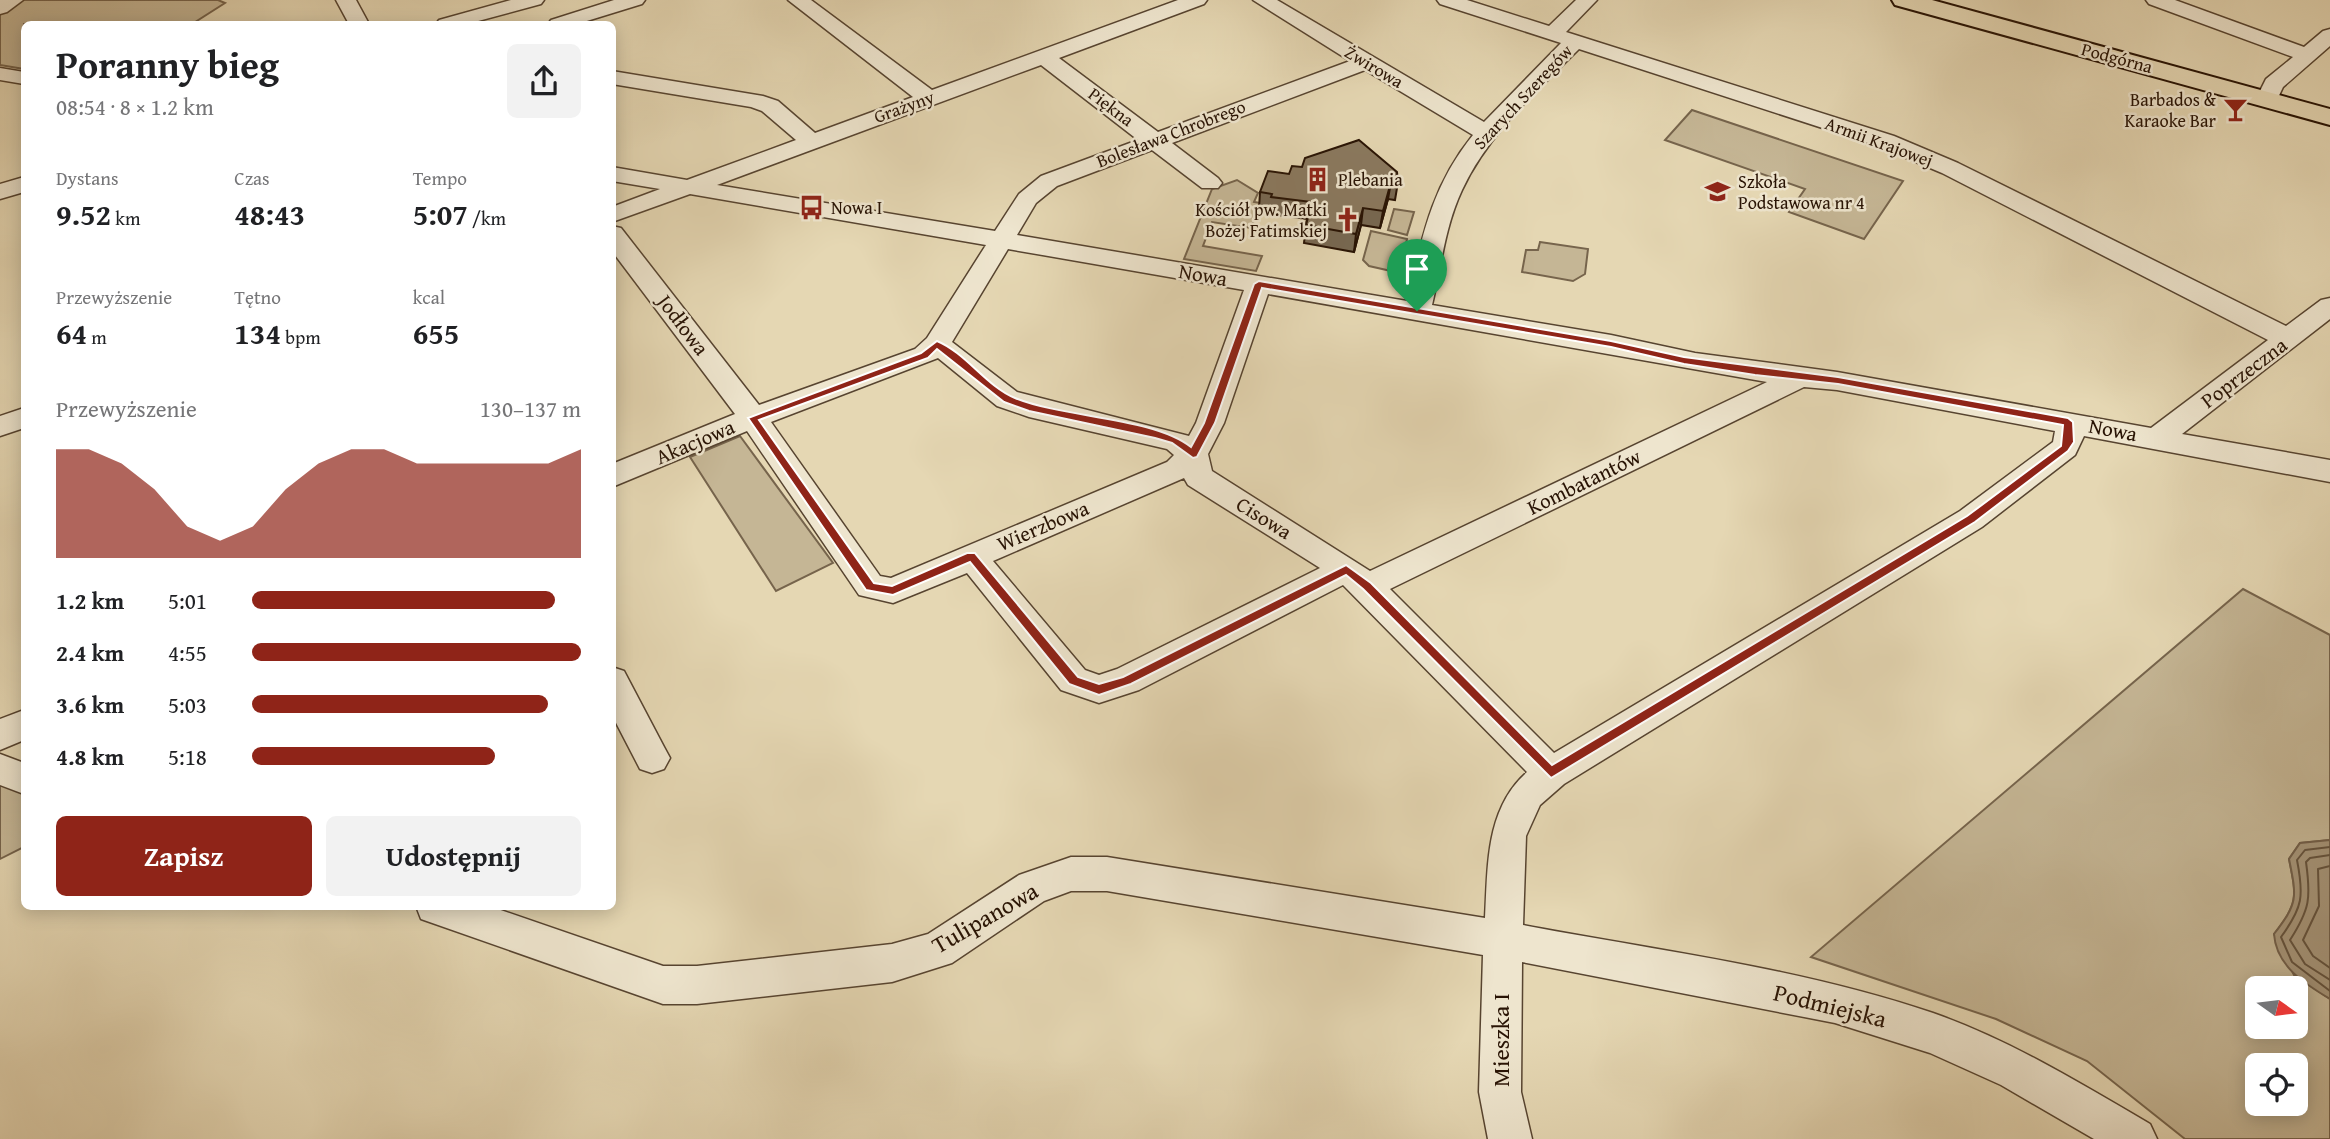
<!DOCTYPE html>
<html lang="pl">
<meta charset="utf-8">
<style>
body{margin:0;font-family:"Gentium Book Plus",serif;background:#f2f2f2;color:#202124;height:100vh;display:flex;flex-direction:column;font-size:26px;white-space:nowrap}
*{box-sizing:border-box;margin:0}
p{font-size:23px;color:#757577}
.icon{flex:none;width:38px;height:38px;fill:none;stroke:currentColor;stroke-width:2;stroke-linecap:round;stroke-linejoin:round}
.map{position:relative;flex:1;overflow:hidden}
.details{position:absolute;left:21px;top:21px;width:595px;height:889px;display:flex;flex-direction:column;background:#fff;border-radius:10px;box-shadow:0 4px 18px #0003}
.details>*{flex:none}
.needle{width:46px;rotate:104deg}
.buttons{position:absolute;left:2245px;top:976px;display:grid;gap:14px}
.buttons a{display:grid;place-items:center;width:63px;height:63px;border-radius:10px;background:#fff;box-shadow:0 4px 18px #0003;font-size:35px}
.pin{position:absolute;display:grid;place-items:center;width:60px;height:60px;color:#fff;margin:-72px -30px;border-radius:50% 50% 50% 0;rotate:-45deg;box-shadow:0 0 7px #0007}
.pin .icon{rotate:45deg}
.round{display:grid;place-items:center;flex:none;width:74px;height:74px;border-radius:10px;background:#f2f2f2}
.headline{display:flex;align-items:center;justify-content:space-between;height:119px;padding:0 35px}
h1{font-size:38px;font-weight:700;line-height:52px}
.metrics{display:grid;grid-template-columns:repeat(3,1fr);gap:10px;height:119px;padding:7px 35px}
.metrics div{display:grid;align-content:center}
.metrics b{font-size:30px;font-weight:700}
.metrics small{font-size:19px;font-weight:400}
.metrics p{font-size:19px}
.chart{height:196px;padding:14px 35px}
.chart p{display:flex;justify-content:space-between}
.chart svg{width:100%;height:126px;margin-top:7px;fill:#8f2418;opacity:.7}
.action{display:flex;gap:14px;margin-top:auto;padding:14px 35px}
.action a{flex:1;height:80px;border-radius:10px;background:#8f2418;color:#fff;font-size:28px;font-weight:700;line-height:80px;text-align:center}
.action a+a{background:#f2f2f2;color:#202124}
ul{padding:0 35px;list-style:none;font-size:23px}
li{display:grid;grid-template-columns:112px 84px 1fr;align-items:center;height:52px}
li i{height:18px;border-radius:9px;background:#8f2418}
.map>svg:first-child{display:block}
.green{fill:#c5b695;stroke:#76644c;stroke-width:2;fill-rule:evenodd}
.water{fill:#a59478;stroke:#73604a;stroke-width:2}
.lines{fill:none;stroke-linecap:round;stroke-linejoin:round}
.shore{stroke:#66543e;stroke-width:2}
.minor-casing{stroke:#574430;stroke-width:3}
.major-casing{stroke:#281304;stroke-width:4}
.minor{fill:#eee5ce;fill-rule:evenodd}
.major{fill:#e5d7b3;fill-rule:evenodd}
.wall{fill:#776852;stroke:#281304;stroke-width:2}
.shaded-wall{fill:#615542;stroke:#281304;stroke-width:2}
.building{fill:#8a795f;stroke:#281304;stroke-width:2}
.route{fill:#8f2418;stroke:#fff;stroke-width:2;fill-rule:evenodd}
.labels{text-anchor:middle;stroke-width:5;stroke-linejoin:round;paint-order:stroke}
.far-street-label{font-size:18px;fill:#281304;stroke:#eee5ce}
.far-poi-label{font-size:18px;fill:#281304;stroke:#eee5ce;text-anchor:start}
.street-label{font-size:21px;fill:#281304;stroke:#eee5ce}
.near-street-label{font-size:24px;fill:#281304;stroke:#eee5ce}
</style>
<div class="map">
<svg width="2330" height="1139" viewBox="0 0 2330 1139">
<rect width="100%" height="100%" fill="#e5d7b3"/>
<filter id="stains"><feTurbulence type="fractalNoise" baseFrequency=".00286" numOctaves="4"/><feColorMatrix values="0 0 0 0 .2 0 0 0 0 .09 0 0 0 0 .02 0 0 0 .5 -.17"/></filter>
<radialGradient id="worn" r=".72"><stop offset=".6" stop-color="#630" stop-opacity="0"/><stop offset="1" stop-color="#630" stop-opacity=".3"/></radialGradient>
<!-- green -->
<g class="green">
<path d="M0,0H218L225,3L192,24H24V69L0,65Z"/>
<path d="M1692,110L1903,181L1864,239L1789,212L1805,189L1665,140Z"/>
<path d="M1237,180L1258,193L1254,202L1261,203L1251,228L1212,222L1203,246L1262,256L1256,271L1184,259L1212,189Z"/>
<path d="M1394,209L1414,212L1407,235L1388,230Z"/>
<path d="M1371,231L1407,239L1400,273L1369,266L1363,260Z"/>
<path d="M1540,242L1588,249L1585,274L1573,281L1522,272L1526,250H1538Z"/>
<path d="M740,436L833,563L776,591L690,457Z"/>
<path d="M2243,589L2330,635V840L2300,843L2289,859C2297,898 2298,903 2274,934L2294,975L2330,999V1139H2185L2087,1061L1996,1019L1811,957ZM2258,989H2296V1027H2258ZM2258,1066H2296V1104H2258Z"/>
<path d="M0,781L24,791V847L0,859Z"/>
</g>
<!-- water -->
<path class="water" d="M2330,840V999C2305,984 2276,966 2274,934C2298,903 2297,898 2289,859L2300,843Z"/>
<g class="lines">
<!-- shore -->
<g class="shore">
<path d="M2330,847L2305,850L2297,860C2304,896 2303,907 2281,937L2292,962L2330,991"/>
<path d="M2330,855L2310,858L2306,862C2311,898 2310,909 2290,940L2305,964L2330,980"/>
<path d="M2330,866L2318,869L2319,906L2303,940L2313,956L2330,968"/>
</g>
<defs>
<g id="minor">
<path d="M0,0H23L7,12L0,14Z"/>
<path d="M336,0H356L369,24H349Z"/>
<path d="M511,0H544L541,4L467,24H436L439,20Z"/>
<path d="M614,0H645L642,4L577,24H548L551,20Z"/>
<path d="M788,0H811L932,90L1178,0H1207L1204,4L1059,58L1158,132L1350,61L1253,0H1277L1484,122L1561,43L1440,4L1437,0H1467L1549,26L1576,0H1597L1566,32L1894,136L1958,163L2286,326L2321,300L2330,298V319L2182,434L2330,460V482L2084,436L2075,455L1982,527L1564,784L1540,805L1526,836L1523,925C1660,951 1801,968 1933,1013C2010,1040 2080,1083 2150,1124L2157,1139H2094L2001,1085L1930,1053L1835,1023L1522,962L1521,1092L1532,1139H1488L1479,1092L1483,955L1107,891H1071L1044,901L952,963L892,982L697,1004H663L421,919L416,906H489L663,966H697L892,944L928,934L1019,875L1071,857H1107L1485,918C1488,867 1485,809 1527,772L1343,585L1139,690L1099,703L1061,690L967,573L893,603L859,595L747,431L612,487V464L735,414L612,251V226L621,228L759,405L915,349L927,338L986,245L690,194L612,222V207L660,189L612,181V167L687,180L796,140L762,111L751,107L612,84V71L763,96L778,101L815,133L913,97ZM1579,49L1878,146L1942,173L2268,340L2151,428L1837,372L1695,353L1611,335L1432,305C1441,267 1445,226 1462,190C1488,134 1536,92 1579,49ZM1041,65L1138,140L1041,176L1019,194L995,231L717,185ZM1365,70L1473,135C1431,187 1422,238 1407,301L1017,235L1036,203L1057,186L1152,150L1202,188H1218L1222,183L1218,178L1172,143ZM1008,249L1244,290L1196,423L1189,436L1017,392L952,342ZM1268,294L1767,382L1370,571L1212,471L1208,454L1224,423ZM938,358L997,406L1029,417L1167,449L1174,455L1167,462L891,578L880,576L771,422ZM1804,387L1837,390L2055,431L2053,442L1960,511L1554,753L1390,589ZM1184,478L1188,485L1320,568L1117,669L1099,675L1085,670L993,561Z"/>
<path d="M2146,0H2175L2304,47L2323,31L2330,29V46L2283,87L2275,104H2259L2256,99L2266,79L2293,57L2149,4Z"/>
<path d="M0,68L24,72V84L0,80Z"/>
<path d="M24,177V192L0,199V184Z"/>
<path d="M24,408V428L0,436V416Z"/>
<path d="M612,667L624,671L664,747L670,758L664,769L652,773L640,769L612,715Z"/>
<path d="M24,710V740L0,750V719Z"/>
<path d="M0,754L24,763V794L0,785Z"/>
</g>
<path id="major" d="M1892,0H1932L2330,109V125L1895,5Z"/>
</defs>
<!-- minor casing -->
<use href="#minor" class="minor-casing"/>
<!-- major casing -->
<use href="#major" class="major-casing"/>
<!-- minor -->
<use href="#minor" class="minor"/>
<!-- major -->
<use href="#major" class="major"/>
</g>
<!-- wall -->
<path class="wall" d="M1289,174L1398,182L1395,200L1388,199L1380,228L1361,225L1354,252L1304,243L1306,225L1307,219L1270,214V211L1259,209L1260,192Z"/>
<!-- shaded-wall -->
<g class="shaded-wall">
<path d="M1391,182L1388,199L1380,228L1383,211Z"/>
<path d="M1363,208L1361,225L1354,252L1356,234Z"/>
</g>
<!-- building -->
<path class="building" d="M1359,140L1397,172L1398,182H1391L1383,211L1363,208L1356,234L1306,225L1312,202L1271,197L1272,194L1260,192L1268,171L1289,174L1292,166L1302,167L1305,158Z"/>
<!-- route -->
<path class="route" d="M1259,281L1611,341L1684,357L1838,377L2068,418L2073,422L2074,442L2068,451L1975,522L1551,778L1363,589L1346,575L1131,684L1099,695L1069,684L970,562L893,595L866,590L748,418L921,353L937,341C966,353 986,386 1015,398C1064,418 1153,417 1191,447L1204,423L1254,284ZM1262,288L1611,347L1684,364L1755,375L1838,384L2063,425L2061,446L1967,516L1552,765L1371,583L1346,565L1123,677L1099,684L1078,677L975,553H967L892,586L874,583L759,420L928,358L937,349L1004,402L1029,411L1155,438L1172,443L1193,458L1197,457L1215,423Z"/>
<!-- icons -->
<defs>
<symbol id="bar-bare" viewBox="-9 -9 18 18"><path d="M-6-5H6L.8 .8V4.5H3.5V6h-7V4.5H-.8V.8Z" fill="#8f2418" stroke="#eee5ce" stroke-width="2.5" paint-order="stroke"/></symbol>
<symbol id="building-bare" viewBox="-9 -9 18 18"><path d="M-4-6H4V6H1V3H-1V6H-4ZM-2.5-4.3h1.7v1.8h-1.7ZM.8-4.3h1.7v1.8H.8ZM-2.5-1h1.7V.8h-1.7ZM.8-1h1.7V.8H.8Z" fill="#8f2418" stroke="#eee5ce" stroke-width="2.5" paint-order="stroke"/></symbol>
<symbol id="school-bare" viewBox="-9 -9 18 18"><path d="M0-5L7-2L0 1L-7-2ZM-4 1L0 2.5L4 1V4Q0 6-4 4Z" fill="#8f2418" stroke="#eee5ce" stroke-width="2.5" paint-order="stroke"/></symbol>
<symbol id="bus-bare" viewBox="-9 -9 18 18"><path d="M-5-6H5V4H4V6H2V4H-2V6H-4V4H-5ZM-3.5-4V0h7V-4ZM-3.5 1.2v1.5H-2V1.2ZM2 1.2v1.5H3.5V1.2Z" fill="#8f2418" stroke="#eee5ce" stroke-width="2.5" paint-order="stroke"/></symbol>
<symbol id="church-bare" viewBox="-9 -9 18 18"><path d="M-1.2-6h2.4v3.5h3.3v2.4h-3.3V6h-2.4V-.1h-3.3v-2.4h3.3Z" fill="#8f2418" stroke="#eee5ce" stroke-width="2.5" paint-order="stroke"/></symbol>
</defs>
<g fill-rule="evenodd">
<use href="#bar-bare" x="2218" y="92" width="35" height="35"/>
<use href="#building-bare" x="1300" y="162" width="35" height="35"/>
<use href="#school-bare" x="1700" y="174" width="35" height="35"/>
<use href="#bus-bare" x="794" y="190" width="35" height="35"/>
<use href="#church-bare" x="1330" y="202" width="35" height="35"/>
</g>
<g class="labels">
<!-- far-street labels -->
<g class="far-street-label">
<text transform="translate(2117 58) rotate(15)" y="6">Podgórna</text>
<text transform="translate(1374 67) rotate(31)" y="6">Żwirowa</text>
<text transform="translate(1523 97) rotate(-47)" y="6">Szarych Szeregów</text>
<text transform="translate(904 107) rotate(-20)" y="6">Grażyny</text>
<text transform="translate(1111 107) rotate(37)" y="6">Piękna</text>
<text transform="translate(1171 134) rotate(-21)" y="6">Bolesława Chrobrego</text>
<text transform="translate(1879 142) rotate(20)" y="6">Armii Krajowej</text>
</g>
<!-- far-poi labels -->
<g class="far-poi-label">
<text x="2216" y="106" text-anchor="end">Barbados &amp;<tspan x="2216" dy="21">Karaoke Bar</tspan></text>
<text x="1338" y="186">Plebania</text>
<text x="1738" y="188">Szkoła<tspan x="1738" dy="21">Podstawowa nr 4</tspan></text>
<text x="831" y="214">Nowa I</text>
<text x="1327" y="216" text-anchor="end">Kościół pw. Matki<tspan x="1327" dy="21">Bożej Fatimskiej</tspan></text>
</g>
<!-- street labels -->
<g class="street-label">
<text transform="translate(1203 275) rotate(10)" y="7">Nowa</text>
<text transform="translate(683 325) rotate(53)" y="7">Jodłowa</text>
<text transform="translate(2244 373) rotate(-37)" y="7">Poprzeczna</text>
<text transform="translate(2113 430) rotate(11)" y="7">Nowa</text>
<text transform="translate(695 442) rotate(-23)" y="7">Akacjowa</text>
<text transform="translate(1584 482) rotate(-26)" y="7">Kombatantów</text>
<text transform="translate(1264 518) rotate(32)" y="7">Cisowa</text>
<text transform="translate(1043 526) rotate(-23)" y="7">Wierzbowa</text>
</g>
<!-- near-street labels -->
<g class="near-street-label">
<text transform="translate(985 918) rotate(-30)" y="8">Tulipanowa</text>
<text transform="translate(1830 1006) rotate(14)" y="8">Podmiejska</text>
<text transform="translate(1501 1040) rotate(-90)" y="8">Mieszka I</text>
</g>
</g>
<rect width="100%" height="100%" filter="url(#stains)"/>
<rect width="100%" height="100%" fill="url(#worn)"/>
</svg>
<div class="buttons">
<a><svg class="needle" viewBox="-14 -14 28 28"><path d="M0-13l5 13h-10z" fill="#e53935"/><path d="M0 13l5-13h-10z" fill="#757577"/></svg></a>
<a><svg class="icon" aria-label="locate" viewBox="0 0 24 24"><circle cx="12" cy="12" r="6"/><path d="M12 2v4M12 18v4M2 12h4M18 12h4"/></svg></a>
</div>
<div class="pin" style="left:1417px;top:311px;background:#1e9e55"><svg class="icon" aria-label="arrive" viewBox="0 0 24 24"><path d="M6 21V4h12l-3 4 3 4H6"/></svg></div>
<section class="details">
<div class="headline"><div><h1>Poranny bieg</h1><p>08:54 · 8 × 1.2 km</p></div><a class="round"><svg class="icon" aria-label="share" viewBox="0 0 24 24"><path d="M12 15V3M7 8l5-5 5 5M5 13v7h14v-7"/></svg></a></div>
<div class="metrics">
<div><p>Dystans</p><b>9.52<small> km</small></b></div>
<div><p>Czas</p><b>48:43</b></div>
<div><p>Tempo</p><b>5:07<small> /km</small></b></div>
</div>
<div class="metrics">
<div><p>Przewyższenie</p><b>64<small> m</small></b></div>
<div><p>Tętno</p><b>134<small> bpm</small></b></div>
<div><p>kcal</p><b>655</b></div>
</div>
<div class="chart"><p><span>Przewyższenie</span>130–137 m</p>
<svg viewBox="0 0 160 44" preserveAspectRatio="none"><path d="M0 44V6L10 6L20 11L30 20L40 33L50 38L60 33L70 20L80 11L90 6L100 6L110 11L120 11L130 11L140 11L150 11L160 6V44z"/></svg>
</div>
<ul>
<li><b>1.2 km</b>5:01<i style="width:92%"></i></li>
<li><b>2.4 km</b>4:55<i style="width:100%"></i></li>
<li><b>3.6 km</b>5:03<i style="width:90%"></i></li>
<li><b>4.8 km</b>5:18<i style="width:74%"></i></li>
</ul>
<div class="action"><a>Zapisz</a><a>Udostępnij</a></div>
</section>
</div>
